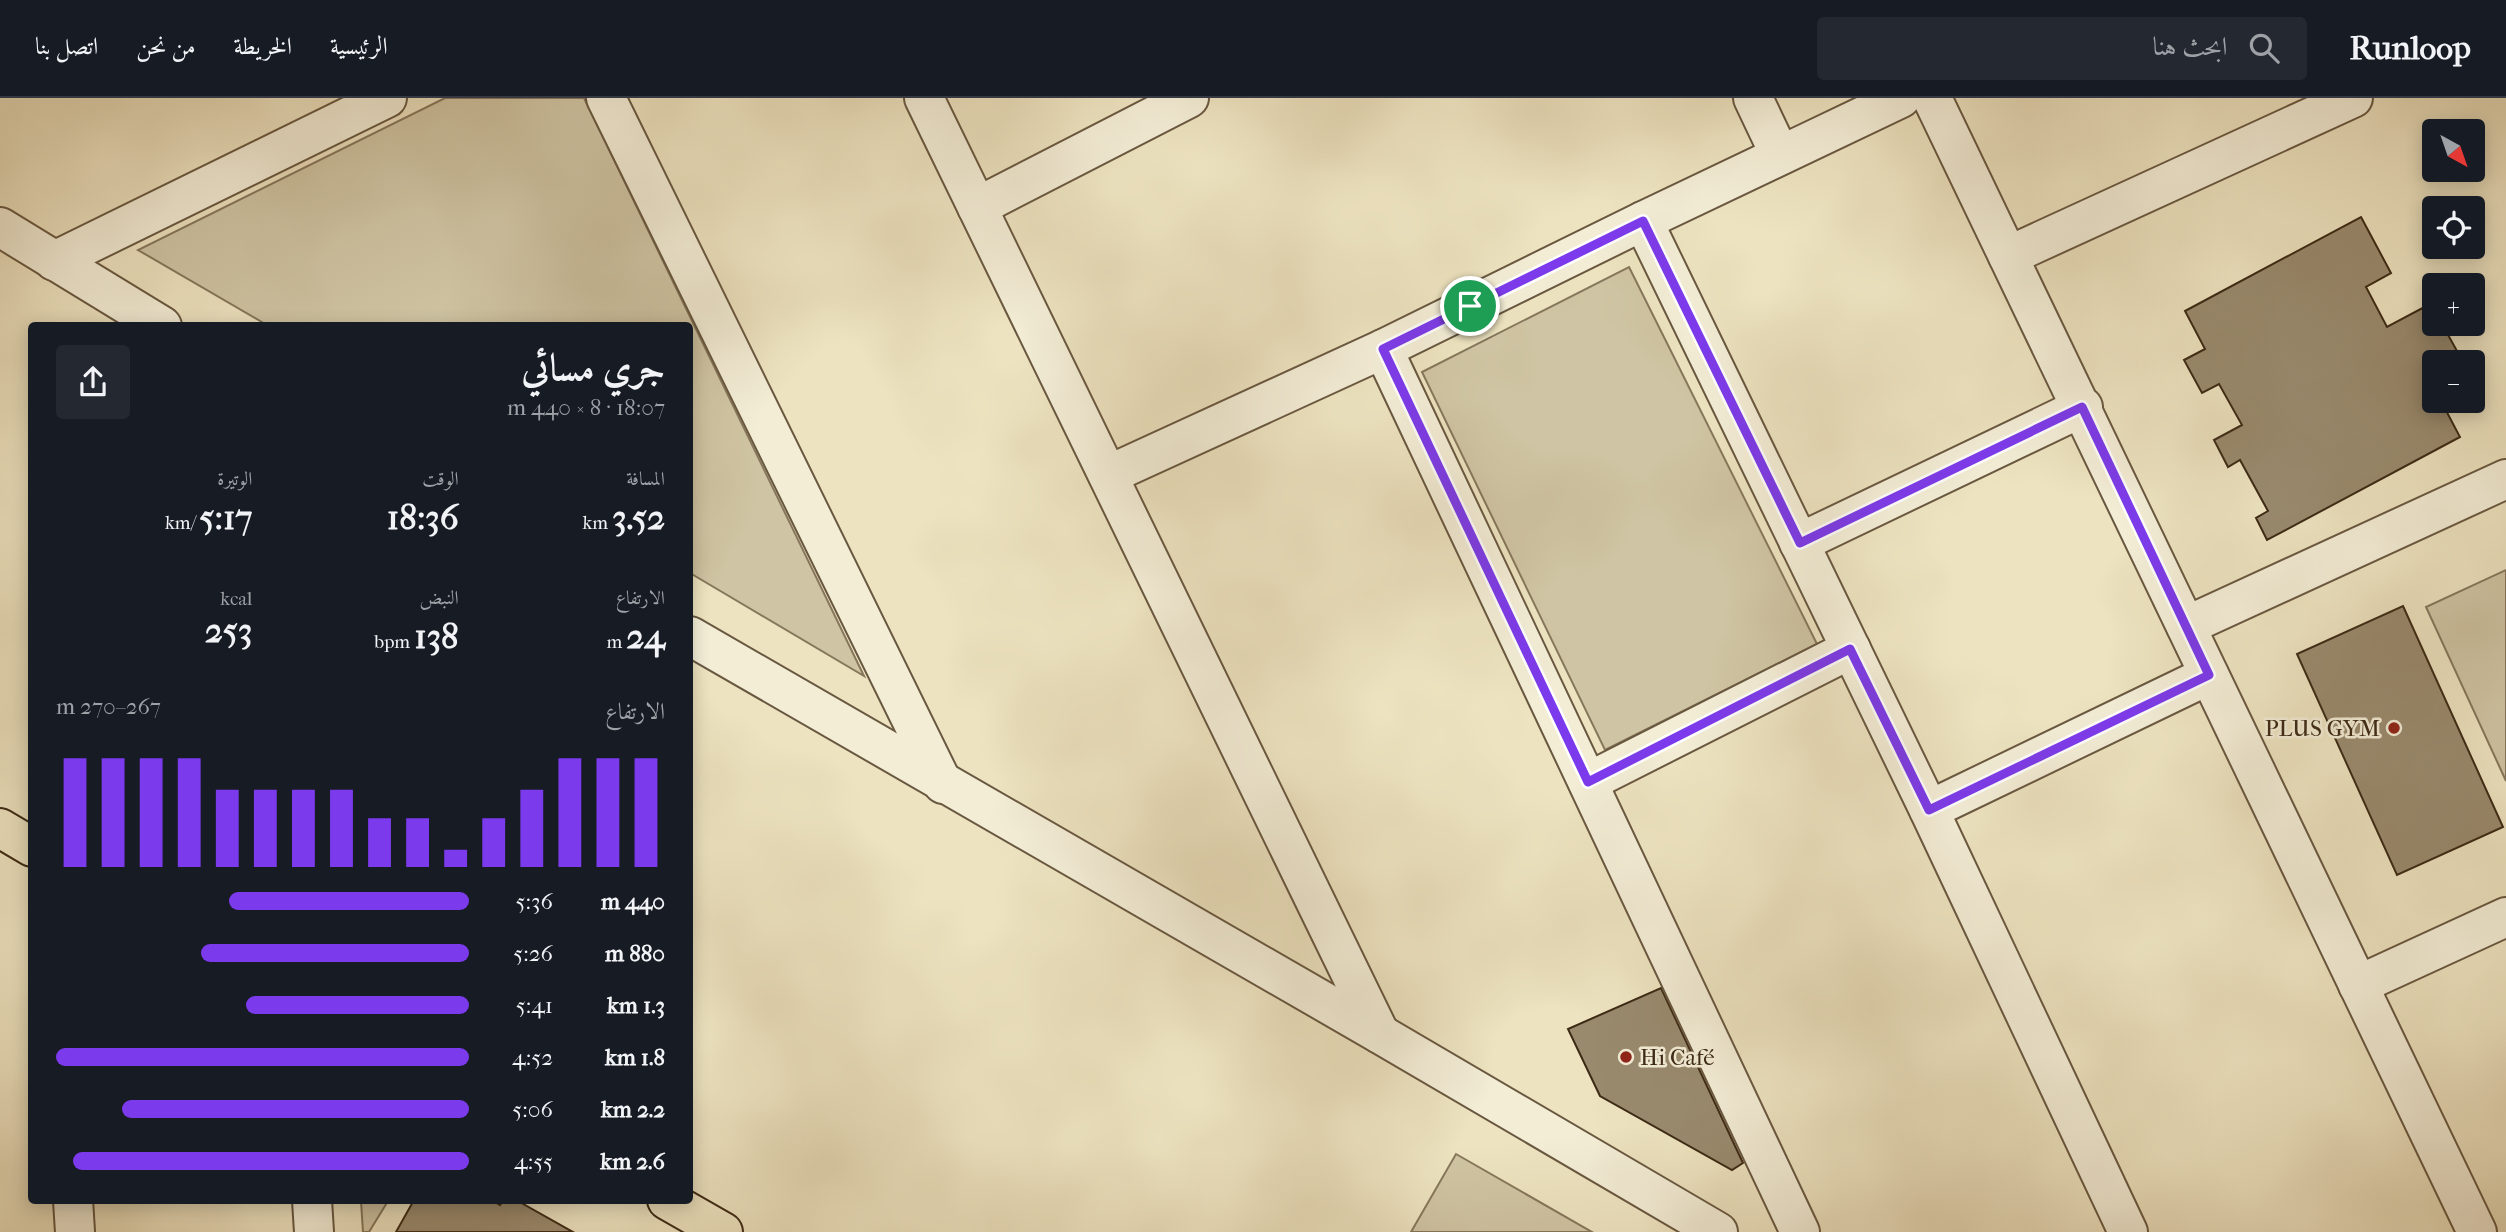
<!DOCTYPE html>
<html lang="ar">
<meta charset="utf-8">
<style>
body{margin:0;font-family:"IM FELL French Canon",Amiri,serif;background:#242831;color:#f1f3f6;direction:rtl;height:100vh;display:flex;flex-direction:column;font-size:26px;white-space:nowrap}
*{box-sizing:border-box;margin:0}
p{font-size:23px;color:#9ea1a6}
.icon{flex:none;width:38px;height:38px;fill:none;stroke:currentColor;stroke-width:2;stroke-linecap:round;stroke-linejoin:round}
.map{position:relative;flex:1;overflow:hidden;direction:ltr}
.sheet{position:absolute;left:28px;top:224px;width:665px;height:882px;display:flex;flex-direction:column;background:#171b24;border-radius:7px;box-shadow:0 4px 18px #0003;direction:rtl}
.sheet>*{flex:none}
.needle{width:46px;rotate:140deg}
.controls{position:absolute;left:2422px;top:21px;display:grid;gap:14px}
.controls a{display:grid;place-items:center;width:63px;height:63px;border-radius:7px;background:#171b24;box-shadow:0 4px 18px #0003;font-size:35px}
.pin{position:absolute;display:grid;place-items:center;width:60px;height:60px;color:#fff;margin:-30px;border:4px solid #fff;border-radius:50%;box-shadow:0 2px 7px #0007}
.round{display:grid;place-items:center;flex:none;width:74px;height:74px;border-radius:7px;background:#242831}
.summary{display:flex;align-items:center;justify-content:space-between;height:119px;padding:0 28px}
h1{font-size:38px;font-weight:700;line-height:52px}
.stats{display:grid;grid-template-columns:repeat(3,1fr);gap:10px;height:119px;padding:7px 28px}
.stats div{display:grid;align-content:center}
.stats b{font-size:35px;font-weight:700}
.stats small{font-size:19px;font-weight:400}
.stats p{font-size:19px}
.chart{height:196px;padding:14px 28px}
.chart p{display:flex;justify-content:space-between}
.chart svg{width:100%;height:126px;margin-top:7px;stroke:#7c3aed;stroke-width:6}
ul{padding:0 28px;list-style:none;font-size:23px}
li{display:grid;grid-template-columns:112px 84px 1fr;align-items:center;height:52px}
li i{height:18px;border-radius:9px;background:#7c3aed}
header{display:flex;align-items:center;gap:42px;box-sizing:border-box;height:98px;padding:0 35px;background:#171b24;border-bottom:2px solid #363941}
header strong{font-size:33px}
nav{display:flex;gap:38px;margin-inline-start:auto;font-size:24px}
.search{width:490px;height:63px;background:#242831;display:flex;align-items:center;gap:18px;box-sizing:border-box;padding:0 24px;border-radius:7px;color:#9ea1a6;font-size:26px}
.map>svg:first-child{display:block}
.green{fill:#cfc4a3;stroke:#86775c;stroke-width:2}
.building{fill:#998a6e;stroke:#3d2a15;stroke-width:2}
.lines{fill:none;stroke-linecap:round;stroke-linejoin:round}
.minor-casing{stroke:#695840;stroke-width:42}
.major-casing{stroke:#3d2a15;stroke-width:42}
.minor{stroke:#f3edd6;stroke-width:38}
.major{stroke:#ede3c0;stroke-width:38}
.route-casing{stroke:#fff;stroke-width:14}
.route{stroke:#7c3aed;stroke-width:9}
.poi-dot{fill:#8f2418;stroke:#f3edd6;stroke-width:2.5}
.labels{text-anchor:middle;stroke-width:5;stroke-linejoin:round;paint-order:stroke}
.poi-label{font-size:23px;fill:#3d2a15;stroke:#f3edd6;text-anchor:end}
</style>
<header>
<strong>Runloop</strong>
<div class="search"><svg class="icon" aria-label="search" viewBox="0 0 24 24"><circle cx="10" cy="10" r="6"/><path d="M15 15l6 6"/></svg>ابحث هنا</div>
<nav><a>الرئيسية</a><a>الخريطة</a><a>من نحن</a><a>اتصل بنا</a></nav>
</header>
<div class="map">
<svg width="2506" height="1134" viewBox="0 0 2506 1134">
<rect width="100%" height="100%" fill="#ede3c0"/>
<filter id="stains"><feTurbulence type="fractalNoise" baseFrequency=".00286" numOctaves="4"/><feColorMatrix values="0 0 0 0 .2 0 0 0 0 .09 0 0 0 0 .02 0 0 0 .5 -.17"/></filter>
<radialGradient id="worn" r=".72"><stop offset=".6" stop-color="#630" stop-opacity="0"/><stop offset="1" stop-color="#630" stop-opacity=".3"/></radialGradient>
<!-- green -->
<g class="green">
<path d="M445,0H584L864,578L690,475V228L267,227L138,152Z"/>
<path d="M1629,169L1817,546L1605,652L1422,274Z"/>
<path d="M2506,472V683L2426,509Z"/>
<path d="M1456,1056L1592,1134H1411Z"/>
<path d="M361,1103H388L369,1134H363Z"/>
</g>
<!-- building -->
<g class="building">
<path d="M2361,119L2391,175L2366,189L2387,229L2432,205L2434,210V226H2442L2462,262L2458,264H2434V277L2428,280L2434,291V303H2441L2460,339L2267,442L2256,420L2268,413L2240,362L2228,369L2214,342L2242,327L2219,286L2202,295L2184,262L2205,251L2185,213Z"/>
<path d="M2403,508L2503,729L2397,777L2297,556Z"/>
<path d="M1661,890L1743,1065L1732,1072L1600,998L1568,931Z"/>
<path d="M414,1102H492L500,1107L503,1102H516L573,1134H396Z"/>
</g>
<g class="lines">
<defs>
<g id="minor">
<path d="M606,0L943,686"/>
<path d="M924,0L1380,936"/>
<path d="M1753,0L1780,57"/>
<path d="M1932,0L2477,1134"/>
<path d="M977,109L1189,0"/>
<path d="M1643,123L1929,712L2128,1134"/>
<path d="M0,129L162,228"/>
<path d="M2008,158L2353,0"/>
<path d="M54,163L387,0"/>
<path d="M1383,251L1800,1134"/>
<path d="M1108,377L1383,251L1643,123L1901,0"/>
<path d="M1799,445L2083,309"/>
<path d="M2186,528L2506,381"/>
<path d="M690,538L1380,936L1718,1134"/>
<path d="M1588,684L1851,551"/>
<path d="M1929,712L2209,577"/>
<path d="M2358,887L2506,819"/>
<path d="M73,1102L75,1134"/>
<path d="M312,1102L314,1134"/>
</g>
<g id="major">
<path d="M0,730L32,749"/>
<path d="M667,1102L723,1134"/>
</g>
</defs>
<!-- minor casing -->
<use href="#minor" class="minor-casing"/>
<!-- major casing -->
<use href="#major" class="major-casing"/>
<!-- minor -->
<use href="#minor" class="minor"/>
<!-- major -->
<use href="#major" class="major"/>
</g>
<g class="lines">
<defs>
<path id="route" d="M1643,123L1800,445L2082,309L2209,577L1929,712L1850,551L1588,684L1383,251Z"/>
</defs>
<!-- route casing -->
<use href="#route" class="route-casing"/>
<!-- route -->
<use href="#route" class="route"/>
</g>
<!-- markers -->
<g class="poi-dot">
<circle cx="2394" cy="630" r="7"/>
<circle cx="1626" cy="959" r="7"/>
</g>
<g class="labels">
<!-- poi labels -->
<g class="poi-label">
<text x="2380" y="638">PLUS GYM</text>
<text x="1640" y="967" text-anchor="start">Hi Café</text>
</g>
</g>
<rect width="100%" height="100%" filter="url(#stains)"/>
<rect width="100%" height="100%" fill="url(#worn)"/>
</svg>
<div class="controls">
<a><svg class="needle" viewBox="-14 -14 28 28"><path d="M0-13l5 13h-10z" fill="#e53935"/><path d="M0 13l5-13h-10z" fill="#9ea1a6"/></svg></a>
<a><svg class="icon" aria-label="locate" viewBox="0 0 24 24"><circle cx="12" cy="12" r="6"/><path d="M12 2v4M12 18v4M2 12h4M18 12h4"/></svg></a>
<a>+</a>
<a>−</a>
</div>
<div class="pin" style="left:1470px;top:208px;background:#1e9e55"><svg class="icon" aria-label="arrive" viewBox="0 0 24 24"><path d="M6 21V4h12l-3 4 3 4H6"/></svg></div>
<section class="sheet">
<div class="summary"><div><h1>جري مسائي</h1><p>18:07 · 8 × 440 m</p></div><a class="round"><svg class="icon" aria-label="share" viewBox="0 0 24 24"><path d="M12 15V3M7 8l5-5 5 5M5 13v7h14v-7"/></svg></a></div>
<div class="stats">
<div><p>المسافة</p><b>3.52<small> km</small></b></div>
<div><p>الوقت</p><b>18:36</b></div>
<div><p>الوتيرة</p><b>5:17<small> /km</small></b></div>
</div>
<div class="stats">
<div><p>الارتفاع</p><b>24<small> m</small></b></div>
<div><p>النبض</p><b>138<small> bpm</small></b></div>
<div><p>kcal</p><b>253</b></div>
</div>
<div class="chart"><p><span>الارتفاع</span>267–270 m</p>
<svg viewBox="0 0 160 44" preserveAspectRatio="none"><path d="M5 44V6M15 44V6M25 44V6M35 44V6M45 44V17M55 44V17M65 44V17M75 44V17M85 44V27M95 44V27M105 44V38M115 44V27M125 44V17M135 44V6M145 44V6M155 44V6"/></svg>
</div>
<ul>
<li><b>440 m</b>5:36<i style="width:58%"></i></li>
<li><b>880 m</b>5:26<i style="width:65%"></i></li>
<li><b>1.3 km</b>5:41<i style="width:54%"></i></li>
<li><b>1.8 km</b>4:52<i style="width:100%"></i></li>
<li><b>2.2 km</b>5:06<i style="width:84%"></i></li>
<li><b>2.6 km</b>4:55<i style="width:96%"></i></li>
</ul>
</section>
</div>
